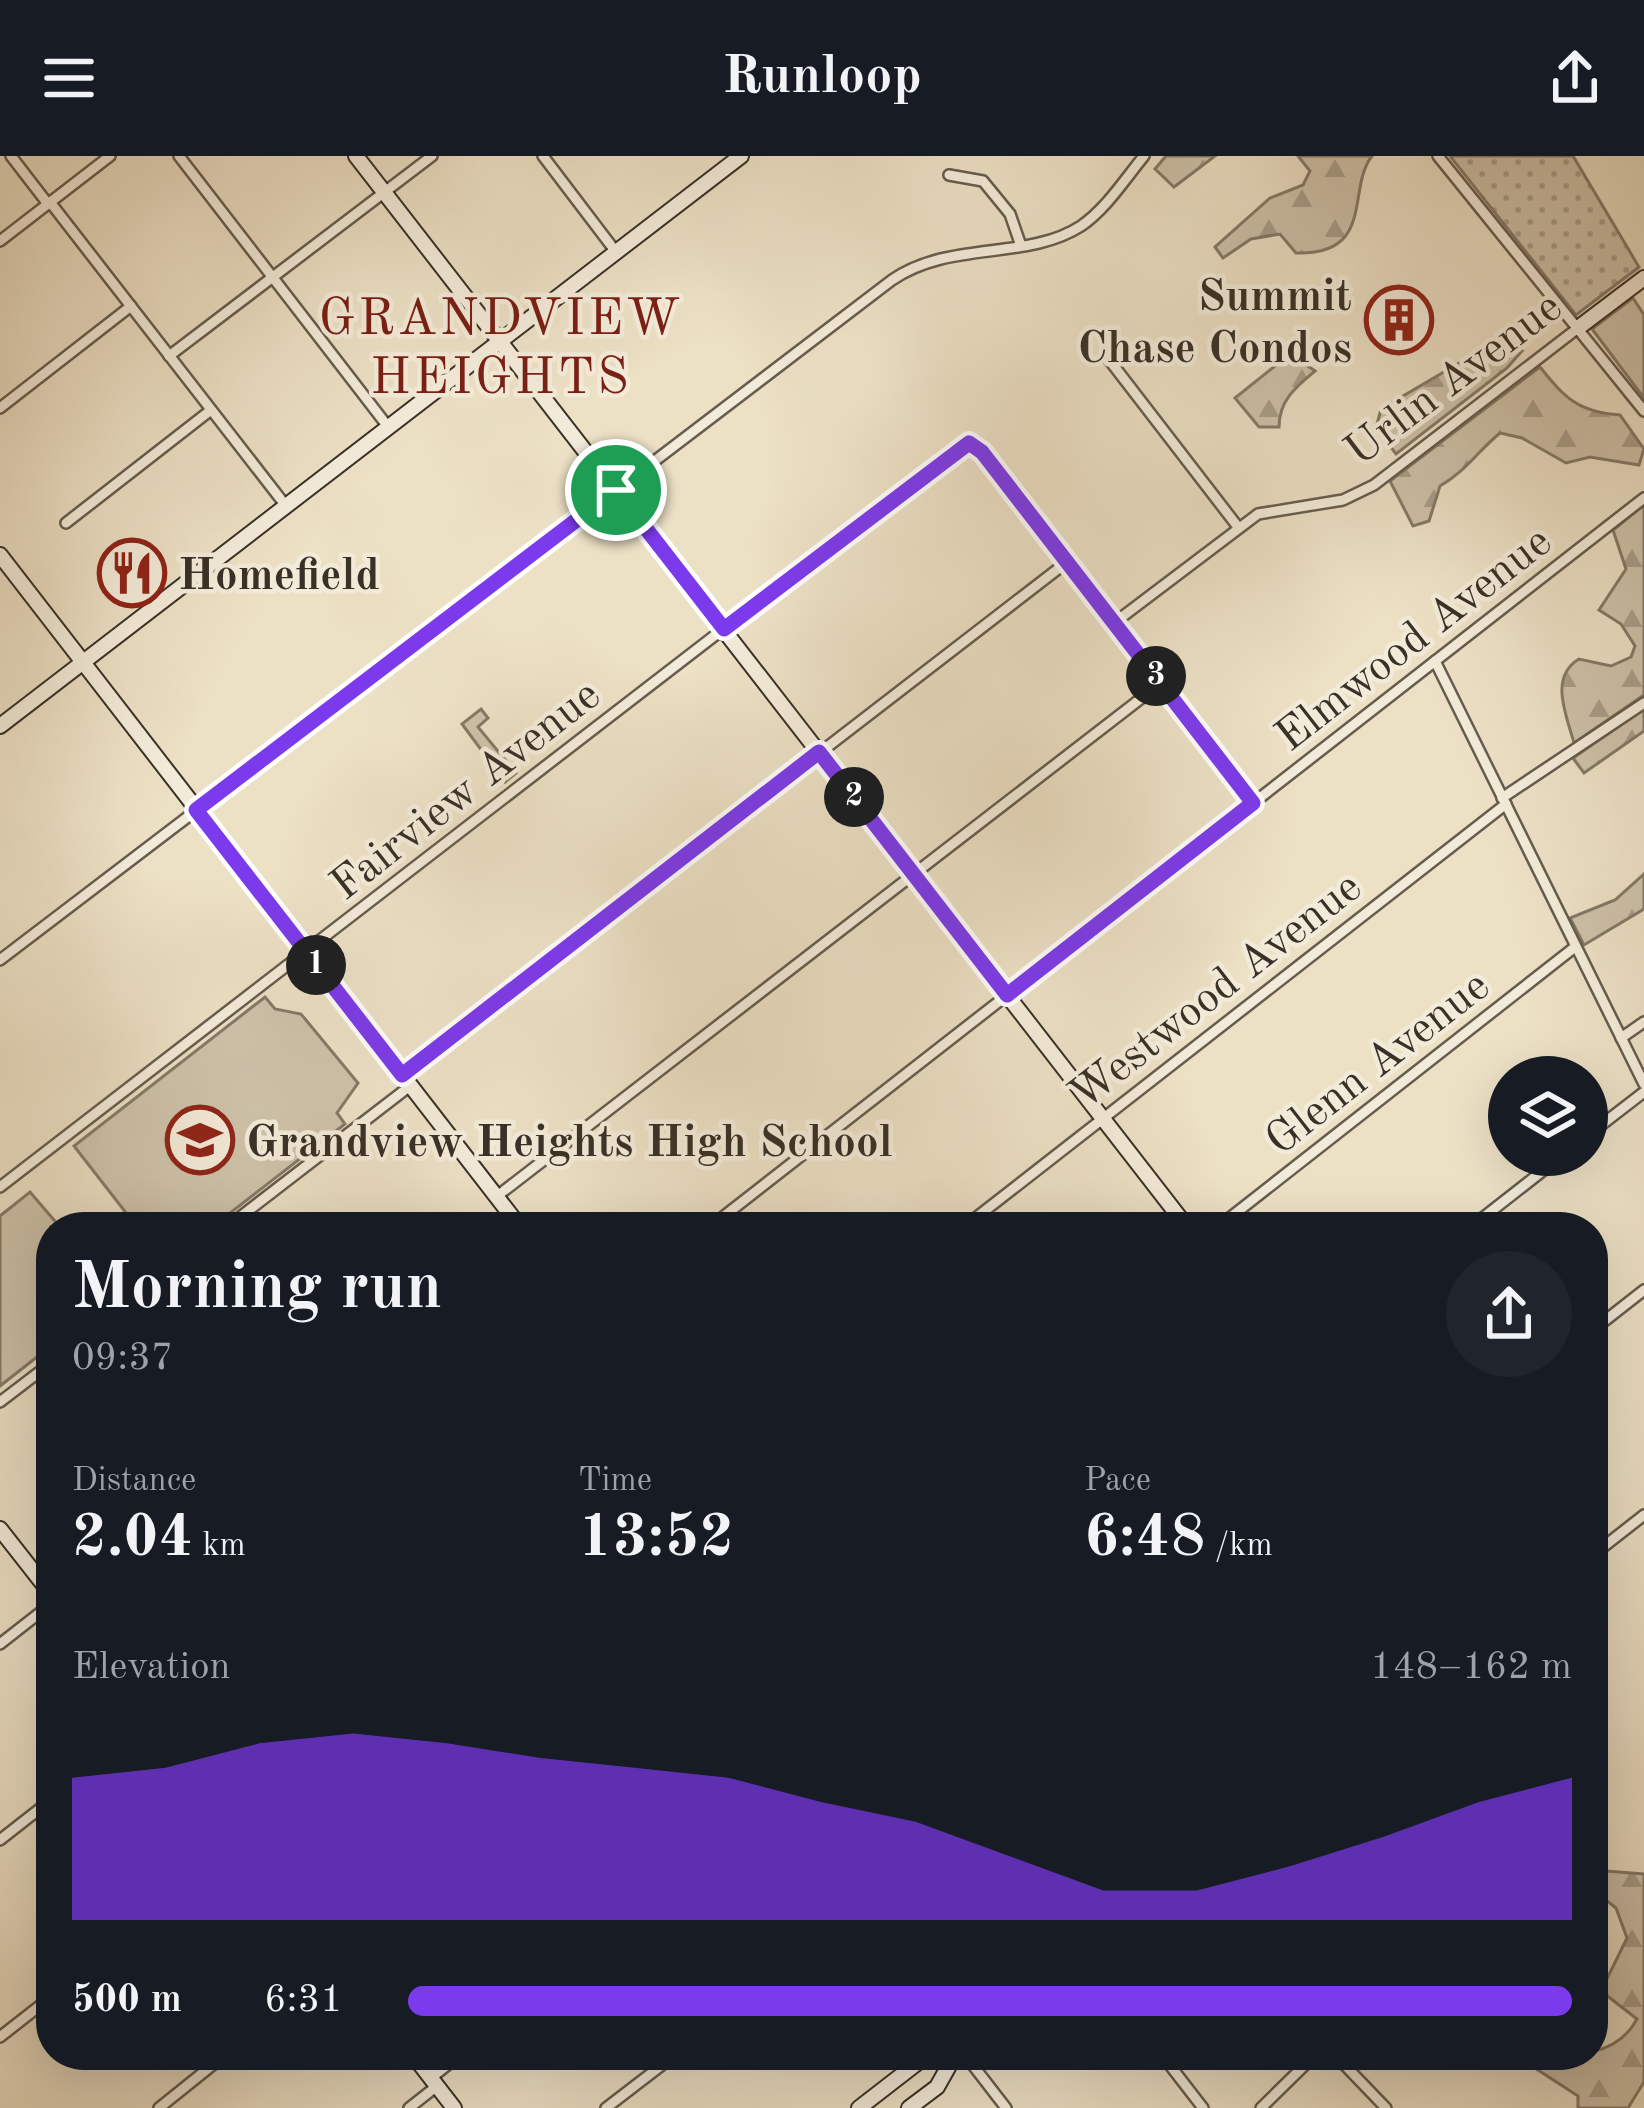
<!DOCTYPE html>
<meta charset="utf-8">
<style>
body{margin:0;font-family:"Old Standard TT",serif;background:#20242c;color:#f1f3f6;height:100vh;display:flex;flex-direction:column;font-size:45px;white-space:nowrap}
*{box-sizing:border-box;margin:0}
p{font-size:39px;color:#9ea1a6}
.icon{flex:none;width:66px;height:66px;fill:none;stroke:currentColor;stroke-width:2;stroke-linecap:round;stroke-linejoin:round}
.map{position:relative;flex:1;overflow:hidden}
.details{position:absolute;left:36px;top:1056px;width:1572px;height:858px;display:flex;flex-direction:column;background:#171b24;border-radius:48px;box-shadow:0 12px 48px #0002}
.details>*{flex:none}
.tools{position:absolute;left:1488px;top:900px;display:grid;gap:24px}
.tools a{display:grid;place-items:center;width:120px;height:120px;border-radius:50%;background:#171b24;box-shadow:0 12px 48px #0002;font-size:60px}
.pin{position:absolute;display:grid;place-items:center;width:102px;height:102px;color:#fff;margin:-51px;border:6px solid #fff;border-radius:50%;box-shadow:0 3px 12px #0007}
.km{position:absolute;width:60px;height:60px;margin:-30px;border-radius:50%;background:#222;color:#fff;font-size:33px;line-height:60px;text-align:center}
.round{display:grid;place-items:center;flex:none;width:126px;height:126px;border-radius:63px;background:#20242c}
.headline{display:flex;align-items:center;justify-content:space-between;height:204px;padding:0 36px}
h1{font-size:66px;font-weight:700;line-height:90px}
.metrics{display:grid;grid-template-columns:repeat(3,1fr);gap:18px;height:204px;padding:12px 36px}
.metrics div{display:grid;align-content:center}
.metrics b{font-size:60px;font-weight:700}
.metrics small{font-size:33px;font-weight:400}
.metrics p{font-size:33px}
.chart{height:336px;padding:24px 36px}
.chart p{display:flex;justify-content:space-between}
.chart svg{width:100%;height:216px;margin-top:12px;fill:#7c3aed;opacity:.7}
ul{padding:0 36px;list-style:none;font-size:39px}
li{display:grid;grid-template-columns:192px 144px 1fr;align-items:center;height:90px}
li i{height:30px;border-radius:15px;background:#7c3aed}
header{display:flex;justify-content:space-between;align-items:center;height:156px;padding:0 36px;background:#171b24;font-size:54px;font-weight:700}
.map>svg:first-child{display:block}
.green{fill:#cec2aa;stroke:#847a68;stroke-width:3}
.forest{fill:url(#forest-firs);stroke:#847a68;stroke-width:3}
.park{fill:url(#park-dots);stroke:#847a68;stroke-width:3}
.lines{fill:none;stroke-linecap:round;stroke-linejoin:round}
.street-casing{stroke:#665d4e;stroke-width:14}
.secondary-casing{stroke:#393127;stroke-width:18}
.street{stroke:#f3ebd9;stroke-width:9}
.secondary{stroke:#f3ebd9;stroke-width:14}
.route-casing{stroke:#fff;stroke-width:24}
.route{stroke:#7c3aed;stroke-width:15}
.labels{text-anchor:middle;stroke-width:9;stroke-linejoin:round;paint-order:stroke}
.poi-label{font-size:45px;font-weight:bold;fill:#393127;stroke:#f3ebd9;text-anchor:start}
.street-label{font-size:45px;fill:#393127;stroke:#f3ebd9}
.quarter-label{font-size:51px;letter-spacing:3px;fill:#7a1f14;stroke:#f3ebd9}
</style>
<header><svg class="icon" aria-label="menu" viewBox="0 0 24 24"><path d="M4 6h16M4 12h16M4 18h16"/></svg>Runloop<svg class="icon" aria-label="share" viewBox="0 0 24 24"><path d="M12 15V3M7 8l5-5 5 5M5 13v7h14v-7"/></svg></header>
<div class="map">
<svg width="1644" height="1952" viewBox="0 0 1644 1952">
<defs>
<pattern id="forest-firs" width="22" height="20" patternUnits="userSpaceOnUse" patternTransform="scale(3)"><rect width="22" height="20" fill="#cec2aa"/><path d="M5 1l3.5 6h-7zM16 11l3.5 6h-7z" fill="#a89e8a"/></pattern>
<pattern id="park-dots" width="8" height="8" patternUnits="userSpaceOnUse" patternTransform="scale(3)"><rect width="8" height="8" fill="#cec2aa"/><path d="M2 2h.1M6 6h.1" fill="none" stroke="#a89e8a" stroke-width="1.8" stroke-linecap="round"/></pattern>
</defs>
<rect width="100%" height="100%" fill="#ece0c5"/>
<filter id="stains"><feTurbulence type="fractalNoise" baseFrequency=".00167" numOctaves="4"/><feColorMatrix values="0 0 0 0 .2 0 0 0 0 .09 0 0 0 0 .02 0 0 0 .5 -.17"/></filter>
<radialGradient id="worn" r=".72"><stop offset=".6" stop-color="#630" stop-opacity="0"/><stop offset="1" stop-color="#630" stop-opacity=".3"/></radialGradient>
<!-- green -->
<g class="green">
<path d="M1633,142L1644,159V242L1592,173Z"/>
<path d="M481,553L488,562L478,571L516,617L505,626L462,568Z"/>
<path d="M265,841L275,853L301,858L358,927L337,957L345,968L212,1071H137L74,990Z"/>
<path d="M30,1036L60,1071H51V1190L0,1230V1060Z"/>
</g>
<!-- forest -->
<g class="forest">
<path d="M1166,0H1215L1174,31L1155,13Z"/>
<path d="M1298,0H1372C1346,33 1376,99 1296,97L1280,78L1251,83L1223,102L1215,91L1270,42L1303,29L1310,15Z"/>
<path d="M1509,190L1522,195L1507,212L1396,298L1376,272L1381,253L1483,193Z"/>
<path d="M1290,198L1315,215C1296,231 1279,244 1279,271H1259L1235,242Z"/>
<path d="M1540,211C1565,242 1578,256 1620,259L1644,293L1639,309L1590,301L1566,307L1522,282L1500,277C1478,295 1465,316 1440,330L1429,365L1413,370L1390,325Z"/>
<path d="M1644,349V539L1574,587C1566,558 1549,521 1579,503L1611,510L1631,501L1635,490L1621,468L1599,454L1626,413L1613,374Z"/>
<path d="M1644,553V575L1584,617L1573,602Z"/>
<path d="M1644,718V753L1584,789L1570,762L1615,744Z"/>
<path d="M1593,1714L1644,1718V1926L1628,1952H1578V1940L1515,1899C1559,1899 1614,1907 1637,1863L1601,1835L1627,1782L1616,1752L1593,1734Z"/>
</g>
<!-- park -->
<path class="park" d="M1450,0H1573L1639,111L1576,159Z"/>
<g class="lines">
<defs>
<g id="street">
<path d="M11,0L48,48"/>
<path d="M179,0L389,272"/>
<path d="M543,0L616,96"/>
<path d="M1438,0L1644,255"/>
<path d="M949,19L983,25L1010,58L1020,87"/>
<path d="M50,46L286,350"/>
<path d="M0,85L110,0"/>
<path d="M169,200L432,0"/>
<path d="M1107,201L1238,371"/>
<path d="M0,252L131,150"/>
<path d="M66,367L211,254"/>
<path d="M1114,467L1258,358L1343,344L1374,329L1578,172"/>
<path d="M1435,505L1644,928"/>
<path d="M1502,642L1644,547"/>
<path d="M0,804L892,124C950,84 1027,105 1081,70C1106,53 1125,23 1144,0"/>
<path d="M1621,882L1644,866"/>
<path d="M402,919L1067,406"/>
<path d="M1587,980L1644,936"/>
<path d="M0,1031L963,288L982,296L1253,647"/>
<path d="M496,1041L1161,527"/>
<path d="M227,1071L410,930"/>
<path d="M710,1071L1644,342"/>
<path d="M964,1071L1506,648"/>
<path d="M1218,1071L1575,791"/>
<path d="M1471,1071L1563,999"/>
<path d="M1593,1174L1644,1134"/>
<path d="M0,1246L51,1207"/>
<path d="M1593,1399L1644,1359"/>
<path d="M0,1488L51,1448"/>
<path d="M0,1684L51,1644"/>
<path d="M0,1881L51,1841"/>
<path d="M965,1899L1006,1952"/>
<path d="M1162,1899L1203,1952"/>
<path d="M1335,1899L1386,1952"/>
<path d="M431,1922L460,1899"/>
<path d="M159,1952L225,1899"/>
<path d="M409,1952L437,1930"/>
<path d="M606,1952L675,1899"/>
<path d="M1261,1952L1315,1899"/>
</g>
<g id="secondary">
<path d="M356,0L1187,1071"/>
<path d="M1578,172L1644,122"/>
<path d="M0,399L520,1071"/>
<path d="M0,570L741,0"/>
<path d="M0,1373L51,1438"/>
<path d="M413,1899L454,1952"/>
<path d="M859,1952L921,1904L935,1899"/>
<path d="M909,1952L937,1931L955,1899"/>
</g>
</defs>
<!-- street casing -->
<use href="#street" class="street-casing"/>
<!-- secondary casing -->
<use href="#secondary" class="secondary-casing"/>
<!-- street -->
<use href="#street" class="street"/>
<!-- secondary -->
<use href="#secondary" class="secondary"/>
</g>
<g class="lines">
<defs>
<path id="route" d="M969,287L982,296L1253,647L1007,839L819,596L402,919L196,654L616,334L724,473Z"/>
</defs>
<!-- route casing -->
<use href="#route" class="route-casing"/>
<!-- route -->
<use href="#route" class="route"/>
</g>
<!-- icons -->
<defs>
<symbol id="building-ring" viewBox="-11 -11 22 22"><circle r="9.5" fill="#f3ebd9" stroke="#8f2418" stroke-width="1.5"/><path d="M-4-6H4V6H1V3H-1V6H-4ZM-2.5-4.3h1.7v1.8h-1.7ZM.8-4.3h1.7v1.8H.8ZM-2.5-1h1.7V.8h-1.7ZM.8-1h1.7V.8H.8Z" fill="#8f2418"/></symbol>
<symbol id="restaurant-ring" viewBox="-11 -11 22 22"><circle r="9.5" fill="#f3ebd9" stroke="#8f2418" stroke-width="1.5"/><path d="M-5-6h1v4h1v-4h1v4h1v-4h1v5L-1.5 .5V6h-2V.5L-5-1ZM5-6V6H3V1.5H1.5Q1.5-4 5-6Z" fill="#8f2418"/></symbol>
<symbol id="school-ring" viewBox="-11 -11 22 22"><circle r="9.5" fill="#f3ebd9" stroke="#8f2418" stroke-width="1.5"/><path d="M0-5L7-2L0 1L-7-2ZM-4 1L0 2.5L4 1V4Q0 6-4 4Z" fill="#8f2418"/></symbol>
</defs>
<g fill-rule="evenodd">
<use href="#building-ring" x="1361" y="126" width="76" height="76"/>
<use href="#restaurant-ring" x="94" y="379" width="76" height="76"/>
<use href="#school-ring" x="162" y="946" width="76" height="76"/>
</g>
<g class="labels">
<!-- poi labels -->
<g class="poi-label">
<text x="1352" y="154" text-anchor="end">Summit<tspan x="1352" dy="52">Chase Condos</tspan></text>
<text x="178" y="433">Homefield</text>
<text x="246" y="1000">Grandview Heights High School</text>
</g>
<!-- street labels -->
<g class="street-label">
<text transform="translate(1452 221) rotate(-37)" y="16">Urlin Avenue</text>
<text transform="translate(1412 481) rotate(-38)" y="16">Elmwood Avenue</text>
<text transform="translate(464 632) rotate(-38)" y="16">Fairview Avenue</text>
<text transform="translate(1214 833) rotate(-38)" y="16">Westwood Avenue</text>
<text transform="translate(1376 905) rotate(-38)" y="16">Glenn Avenue</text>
</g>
<!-- quarter labels -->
<g class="quarter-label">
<text x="501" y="178">GRANDVIEW<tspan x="501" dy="59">HEIGHTS</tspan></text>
</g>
</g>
<rect width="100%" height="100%" filter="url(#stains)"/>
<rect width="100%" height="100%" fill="url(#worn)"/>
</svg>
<div class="tools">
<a><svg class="icon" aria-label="layers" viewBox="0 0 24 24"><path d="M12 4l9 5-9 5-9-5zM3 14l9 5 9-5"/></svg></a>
</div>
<div class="pin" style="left:616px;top:334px;background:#1e9e55"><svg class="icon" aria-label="arrive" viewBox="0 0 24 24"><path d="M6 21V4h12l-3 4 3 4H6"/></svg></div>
<b class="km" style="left:316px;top:809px">1</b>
<b class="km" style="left:854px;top:641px">2</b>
<b class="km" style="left:1156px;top:520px">3</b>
<section class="details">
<div class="headline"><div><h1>Morning run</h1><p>09:37</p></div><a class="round"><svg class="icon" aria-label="share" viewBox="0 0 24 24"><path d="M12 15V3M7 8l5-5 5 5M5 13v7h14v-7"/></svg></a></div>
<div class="metrics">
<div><p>Distance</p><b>2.04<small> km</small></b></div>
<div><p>Time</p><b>13:52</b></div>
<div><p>Pace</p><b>6:48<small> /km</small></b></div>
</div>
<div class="chart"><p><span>Elevation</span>148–162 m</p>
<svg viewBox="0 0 160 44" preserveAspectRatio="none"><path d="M0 44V15L10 13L20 8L30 6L40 8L50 11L60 13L70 15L80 20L90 24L100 31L110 38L120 38L130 33L140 27L150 20L160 15V44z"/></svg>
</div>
<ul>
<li><b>500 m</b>6:31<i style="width:100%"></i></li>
</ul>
</section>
</div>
